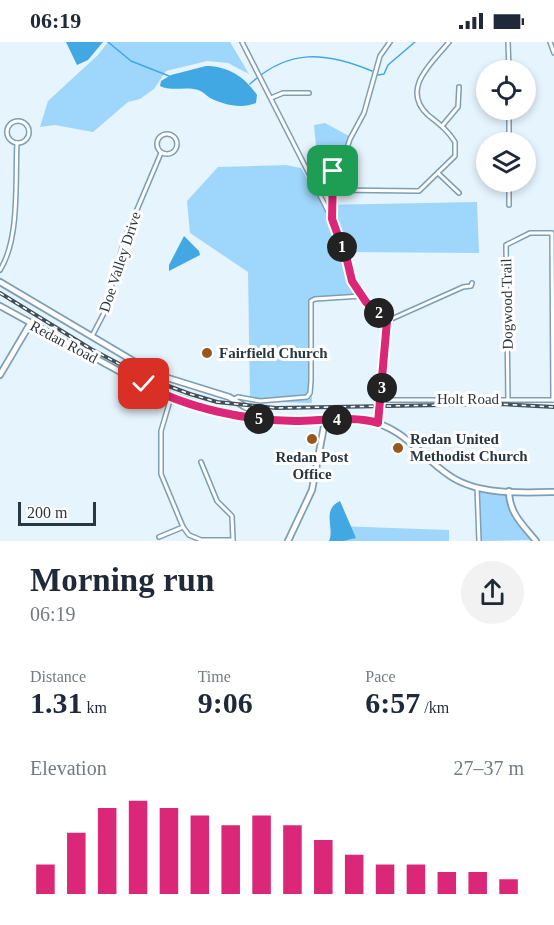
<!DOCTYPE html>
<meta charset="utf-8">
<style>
body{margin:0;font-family:"Times New Roman",serif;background:#f2f2f3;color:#1f2937;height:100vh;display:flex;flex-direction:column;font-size:22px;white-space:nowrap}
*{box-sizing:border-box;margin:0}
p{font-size:20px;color:#747a83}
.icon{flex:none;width:33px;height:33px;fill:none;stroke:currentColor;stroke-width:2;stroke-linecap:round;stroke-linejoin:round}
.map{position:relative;height:499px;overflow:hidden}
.side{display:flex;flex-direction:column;background:#fff;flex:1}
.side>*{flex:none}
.fabs{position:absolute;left:476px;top:18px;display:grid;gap:12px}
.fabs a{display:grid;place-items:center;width:60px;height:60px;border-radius:50%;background:#fff;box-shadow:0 3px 9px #0003;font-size:30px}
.scale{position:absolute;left:18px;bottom:15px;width:78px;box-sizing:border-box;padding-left:6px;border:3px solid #293740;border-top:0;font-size:16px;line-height:21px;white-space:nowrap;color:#293740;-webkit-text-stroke:4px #fff;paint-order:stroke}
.pin{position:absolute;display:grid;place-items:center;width:51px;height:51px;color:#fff;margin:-26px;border-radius:12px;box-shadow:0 3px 9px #0006}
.km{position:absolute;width:30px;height:30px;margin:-15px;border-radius:50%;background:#222;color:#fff;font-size:16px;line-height:30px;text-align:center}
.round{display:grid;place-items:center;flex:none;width:63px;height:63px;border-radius:32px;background:#f2f2f3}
.overview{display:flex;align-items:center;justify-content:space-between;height:102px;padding:0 30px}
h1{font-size:33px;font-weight:700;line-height:45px}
.figures{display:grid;grid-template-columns:repeat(3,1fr);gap:9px;height:102px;padding:6px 30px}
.figures div{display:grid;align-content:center}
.figures b{font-size:30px;font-weight:700}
.figures small{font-size:16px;font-weight:400}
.figures p{font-size:16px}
.chart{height:168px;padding:12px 30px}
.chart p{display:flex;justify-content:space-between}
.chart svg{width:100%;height:108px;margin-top:6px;stroke:#db2777;stroke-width:6}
.status{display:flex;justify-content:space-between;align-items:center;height:42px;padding:0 30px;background:#fff;direction:ltr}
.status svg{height:16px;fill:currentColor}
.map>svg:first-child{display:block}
.green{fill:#9fd6fb}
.water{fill:#42a8e3}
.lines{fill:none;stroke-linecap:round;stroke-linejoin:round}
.stream{stroke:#42a8e3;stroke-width:1.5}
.street-casing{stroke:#7e9eb4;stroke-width:6}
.secondary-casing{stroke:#7e9eb4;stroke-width:8}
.street{stroke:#fff;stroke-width:3}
.secondary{stroke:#fff;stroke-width:4.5}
.rail-casing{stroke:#425059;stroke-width:4}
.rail{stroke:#fff;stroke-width:1.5;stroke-dasharray:4.5;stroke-linecap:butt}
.route-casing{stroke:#fff;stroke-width:12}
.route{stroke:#db2777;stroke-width:8}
.poi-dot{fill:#975820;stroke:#fff;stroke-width:2}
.labels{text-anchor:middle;stroke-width:6;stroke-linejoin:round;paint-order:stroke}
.street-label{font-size:15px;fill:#293740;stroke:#fff}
.poi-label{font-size:15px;font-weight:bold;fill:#293740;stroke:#fff;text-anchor:start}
</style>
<div class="status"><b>06:19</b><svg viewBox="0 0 49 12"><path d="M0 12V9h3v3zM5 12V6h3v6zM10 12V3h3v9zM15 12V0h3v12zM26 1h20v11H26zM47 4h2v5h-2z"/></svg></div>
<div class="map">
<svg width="554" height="499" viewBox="0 0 554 499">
<rect width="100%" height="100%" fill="#e6f4fd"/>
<!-- green -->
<g class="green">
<path d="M108,0H230L249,32L228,21L207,19L166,29L154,47L140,57L128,60L93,90L55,83L40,85L48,59L98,13Z"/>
<path d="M325,81L349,94L344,109L333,125L318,124L314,83Z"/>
<path d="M286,123L301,126L322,163L477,160L479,211L344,210L363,256L310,258L312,361L273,360L250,356L248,230L190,191L187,159L218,125Z"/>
<path d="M479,448L506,451L511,472L533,498L480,499Z"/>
<path d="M336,484L449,488V499H336Z"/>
</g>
<!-- water -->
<g class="water">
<path d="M66,0H103L88,18L77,23Z"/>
<path d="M206,24C228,24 245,35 257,53L256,61C241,67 225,63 210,56C206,53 202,49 198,48C185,44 172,50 160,44L161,39L171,33Z"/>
<path d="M184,194L199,209L200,213L169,229V223Z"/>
<path d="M340,459L356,496L343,499H329C335,486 321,468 340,459Z"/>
</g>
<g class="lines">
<!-- stream -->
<g class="stream">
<path d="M108,0L131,19L169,34"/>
<path d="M378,33L384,32L388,23L415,0"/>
<path d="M250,42C289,6 326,10 372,29"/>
</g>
<defs>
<g id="street">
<path d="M242,0L332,177L347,218L352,239L366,260L387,279L378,381"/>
<path d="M508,0L509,28"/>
<path d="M550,0L554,11"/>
<path d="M271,56L283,51H309"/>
<circle cx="18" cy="90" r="11"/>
<path d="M442,84L458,65L459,45"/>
<circle cx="167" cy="102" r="10"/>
<path d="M509,100V68"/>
<path d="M439,132L459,151"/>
<path d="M319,151L332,148L419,149L455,114V100C448,88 438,81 428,73C400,47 432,21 449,0"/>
<path d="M509,163V140"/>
<path d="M332,174L333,129L346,109L350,97L364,71L380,14L390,0"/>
<path d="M0,228C20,197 15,138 17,101"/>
<path d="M387,279L463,245L471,244L472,241"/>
<path d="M92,294L104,271L125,196L161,111"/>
<path d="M171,355L161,389V432L183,485L189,493L201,498H233"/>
<path d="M234,357L238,355L260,359L307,355L310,351L311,339V259L315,257L362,254"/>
<path d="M508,357L506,203L530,191H552L553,358"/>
<path d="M381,358H553"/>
<path d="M201,420L217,459L232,474L233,498"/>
<path d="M477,445L479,499"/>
<path d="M159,495L183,485"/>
</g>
<g id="secondary">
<path d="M0,240L140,323L168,336L229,355L265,377"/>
<path d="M0,264L148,345L211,367L255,377L293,379L366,378C405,386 420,414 450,434C478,453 521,451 554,450"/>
<path d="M0,333L30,282"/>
<path d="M509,449C509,471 523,483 536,499"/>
<path d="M288,499L312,448L325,379"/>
</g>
</defs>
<!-- street casing -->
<use href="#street" class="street-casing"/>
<!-- secondary casing -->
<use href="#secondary" class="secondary-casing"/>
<!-- street -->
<use href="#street" class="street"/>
<!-- secondary -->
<use href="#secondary" class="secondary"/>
<defs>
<path id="rail" d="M0,251L91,307L144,335L190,352L217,360L276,366L499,362L554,365"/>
</defs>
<!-- rail casing -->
<use href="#rail" class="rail-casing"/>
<!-- rail -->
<use href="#rail" class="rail"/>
</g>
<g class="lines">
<defs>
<path id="route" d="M144,342C185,366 248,379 295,379C320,379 355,373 378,381L387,279L366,260L352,239L347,218L332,177L333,129"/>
</defs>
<!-- route casing -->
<use href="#route" class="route-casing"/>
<!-- route -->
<use href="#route" class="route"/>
</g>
<!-- markers -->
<g class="poi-dot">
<circle cx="207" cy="311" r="6"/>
<circle cx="312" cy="397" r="6"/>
<circle cx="398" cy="406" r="6"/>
</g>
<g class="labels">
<!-- street labels -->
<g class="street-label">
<text transform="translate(120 220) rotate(-72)" y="5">Doe Valley Drive</text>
<text transform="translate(507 262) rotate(-91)" y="5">Dogwood Trail</text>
<text transform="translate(64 300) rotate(28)" y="5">Redan Road</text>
<text x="468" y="362">Holt Road</text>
</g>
<!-- poi labels -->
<g class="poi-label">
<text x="219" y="316">Fairfield Church</text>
<text x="410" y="402">Redan United<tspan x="410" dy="17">Methodist Church</tspan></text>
<text x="312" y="420" text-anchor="middle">Redan Post<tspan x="312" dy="17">Office</tspan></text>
</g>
</g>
</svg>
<div class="fabs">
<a><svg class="icon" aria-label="locate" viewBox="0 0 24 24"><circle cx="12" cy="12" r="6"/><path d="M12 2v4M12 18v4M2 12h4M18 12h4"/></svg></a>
<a><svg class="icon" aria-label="layers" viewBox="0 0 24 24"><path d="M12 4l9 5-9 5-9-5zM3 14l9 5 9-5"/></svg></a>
</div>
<div class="scale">200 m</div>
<div class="pin" style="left:333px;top:129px;background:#1e9e55"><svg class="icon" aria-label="arrive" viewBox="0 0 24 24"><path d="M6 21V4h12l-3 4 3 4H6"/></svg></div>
<div class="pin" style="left:144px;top:342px;background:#d93025"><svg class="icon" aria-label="check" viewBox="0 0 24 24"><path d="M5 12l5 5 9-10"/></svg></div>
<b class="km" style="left:342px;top:205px">1</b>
<b class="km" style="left:379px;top:271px">2</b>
<b class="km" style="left:382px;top:346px">3</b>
<b class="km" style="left:337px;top:378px">4</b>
<b class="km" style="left:259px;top:377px">5</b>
</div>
<section class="side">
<div class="overview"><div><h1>Morning run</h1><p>06:19</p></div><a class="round"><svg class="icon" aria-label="share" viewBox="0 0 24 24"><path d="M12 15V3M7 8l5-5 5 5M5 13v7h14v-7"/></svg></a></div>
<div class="figures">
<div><p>Distance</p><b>1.31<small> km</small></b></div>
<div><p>Time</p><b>9:06</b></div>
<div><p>Pace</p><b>6:57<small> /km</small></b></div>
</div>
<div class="chart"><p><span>Elevation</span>27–37 m</p>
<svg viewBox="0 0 160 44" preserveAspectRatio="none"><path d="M5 44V32M15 44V19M25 44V9M35 44V6M45 44V9M55 44V12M65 44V16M75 44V12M85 44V16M95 44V22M105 44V28M115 44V32M125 44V32M135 44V35M145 44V35M155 44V38"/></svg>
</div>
</section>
